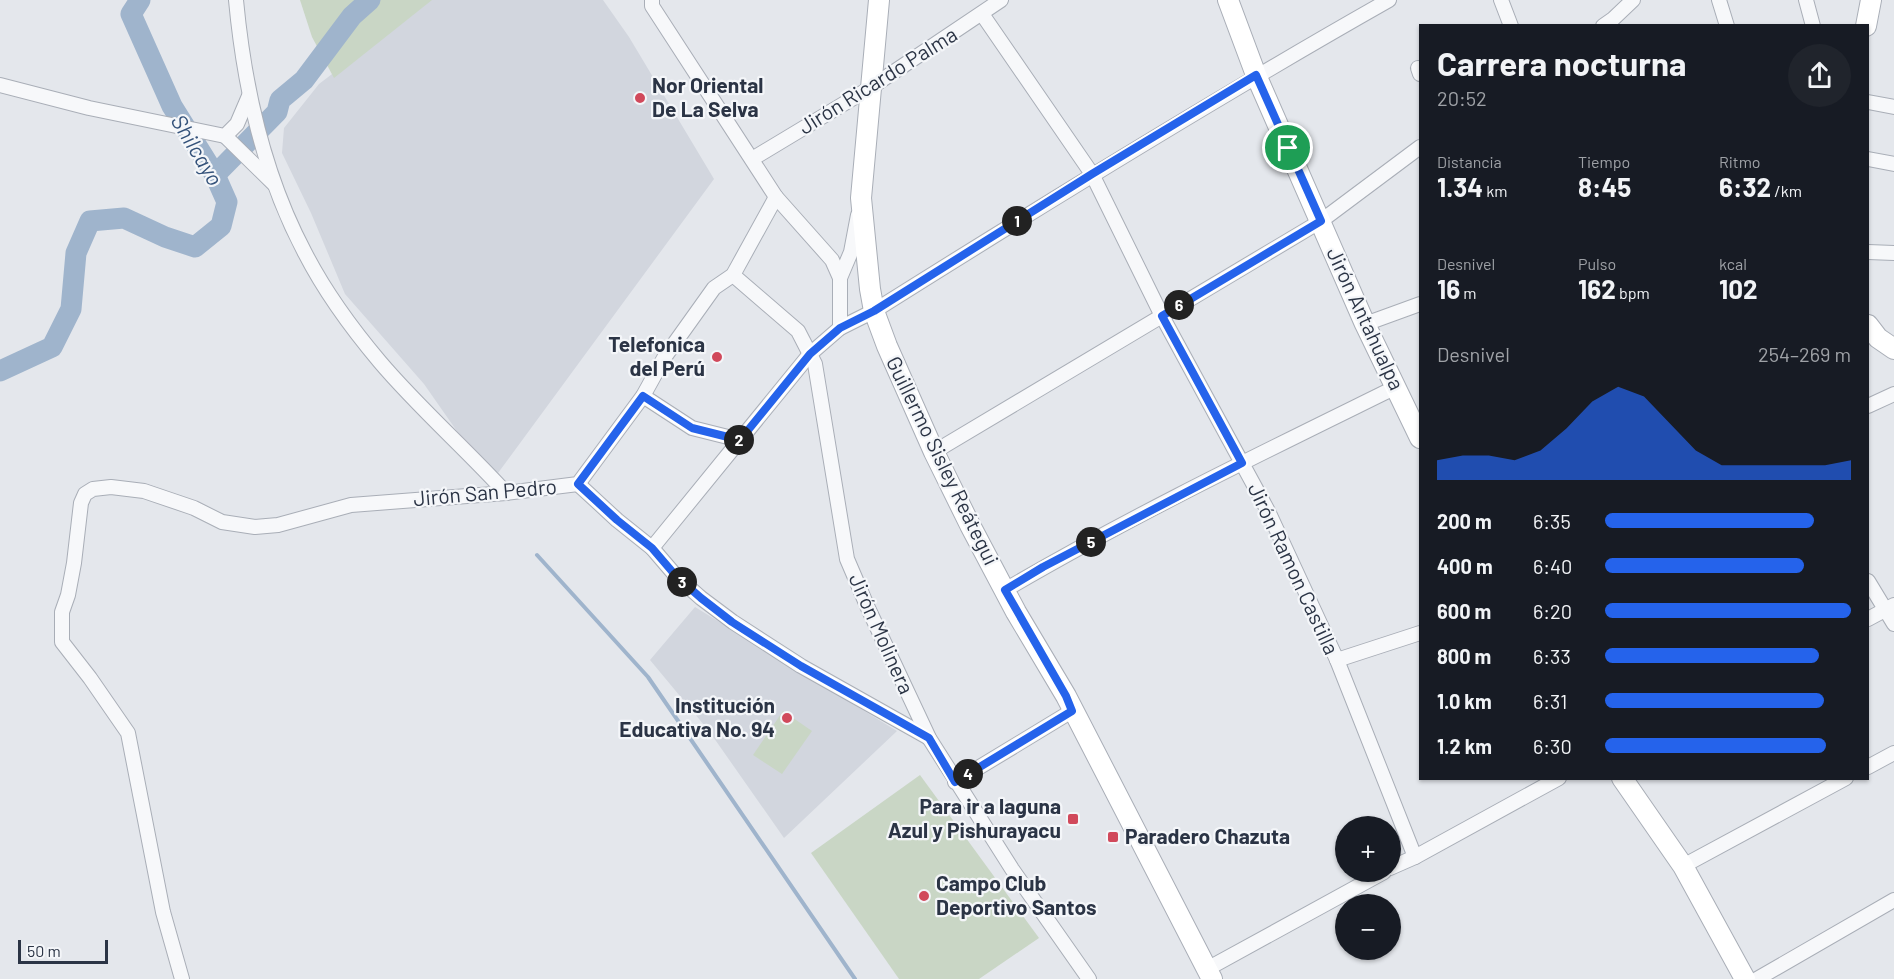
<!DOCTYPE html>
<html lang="es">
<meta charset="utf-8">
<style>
body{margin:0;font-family:Barlow,sans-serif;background:#20242c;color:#f1f3f6;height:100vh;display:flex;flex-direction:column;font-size:22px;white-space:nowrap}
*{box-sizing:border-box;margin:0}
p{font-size:20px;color:#9ea1a6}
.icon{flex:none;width:33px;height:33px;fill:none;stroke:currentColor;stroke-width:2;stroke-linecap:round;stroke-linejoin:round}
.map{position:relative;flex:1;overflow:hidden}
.drawer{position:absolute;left:1419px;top:24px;width:450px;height:756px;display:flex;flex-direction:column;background:#171b24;border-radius:0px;box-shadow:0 2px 4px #0004}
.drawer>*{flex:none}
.controls{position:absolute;left:1335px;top:816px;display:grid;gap:12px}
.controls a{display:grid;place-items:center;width:66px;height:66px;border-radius:50%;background:#171b24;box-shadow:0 2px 4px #0004;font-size:30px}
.scale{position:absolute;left:18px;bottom:15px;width:90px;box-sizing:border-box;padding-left:6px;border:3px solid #2b3445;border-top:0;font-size:16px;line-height:21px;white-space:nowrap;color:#2b3445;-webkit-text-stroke:4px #f4f6f9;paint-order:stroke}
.pin{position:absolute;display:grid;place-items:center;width:51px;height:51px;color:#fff;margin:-26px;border:3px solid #fff;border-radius:50%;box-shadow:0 2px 6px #0007}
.km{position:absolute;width:30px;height:30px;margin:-15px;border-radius:50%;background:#222;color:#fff;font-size:16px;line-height:30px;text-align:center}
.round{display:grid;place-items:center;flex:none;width:63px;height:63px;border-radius:32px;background:#20242c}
.overview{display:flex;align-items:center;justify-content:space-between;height:102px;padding:0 18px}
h1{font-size:33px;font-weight:700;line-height:45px}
.metrics{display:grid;grid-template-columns:repeat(3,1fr);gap:9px;height:102px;padding:6px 18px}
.metrics div{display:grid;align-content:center}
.metrics b{font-size:26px;font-weight:700}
.metrics small{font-size:16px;font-weight:400}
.metrics p{font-size:16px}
.chart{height:168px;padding:12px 18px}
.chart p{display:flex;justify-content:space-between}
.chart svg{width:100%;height:108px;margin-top:6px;fill:#2563eb;opacity:.7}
ul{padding:0 18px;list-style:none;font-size:20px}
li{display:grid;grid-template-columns:96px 72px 1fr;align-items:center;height:45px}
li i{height:15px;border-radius:8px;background:#2563eb}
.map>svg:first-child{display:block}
.built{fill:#d2d6de}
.green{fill:#c9d6c5}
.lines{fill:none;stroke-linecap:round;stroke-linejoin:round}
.stream{stroke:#9fb4cc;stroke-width:4}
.river{stroke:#9fb4cc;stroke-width:21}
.street-casing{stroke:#a9aeb7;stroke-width:16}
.secondary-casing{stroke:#a9aeb7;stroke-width:22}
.street{stroke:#f7f8fa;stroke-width:14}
.secondary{stroke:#fff;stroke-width:20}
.route-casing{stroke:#fff;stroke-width:12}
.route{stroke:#2563eb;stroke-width:8}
.poi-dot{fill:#d1495b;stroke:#f4f6f9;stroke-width:2}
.labels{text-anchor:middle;stroke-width:4.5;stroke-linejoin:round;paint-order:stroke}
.street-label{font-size:21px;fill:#2b3445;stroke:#f4f6f9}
.poi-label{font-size:21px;font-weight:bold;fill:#2b3445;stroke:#f4f6f9;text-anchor:start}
.water-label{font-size:22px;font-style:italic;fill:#34527a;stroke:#f4f6f9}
</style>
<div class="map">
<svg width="1894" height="979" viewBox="0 0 1894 979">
<rect width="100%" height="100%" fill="#e4e7ec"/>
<!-- built -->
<g class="built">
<path d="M429,0H603L629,37L714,179L498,473L468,447L424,384L345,294L311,213L282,153L284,128L319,84Z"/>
<path d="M695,607L897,731L784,838L709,731L650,660Z"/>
</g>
<!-- green -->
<g class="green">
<path d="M300,0H432L334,78L312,37Z"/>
<path d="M783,711L812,731L782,774L753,755Z"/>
<path d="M920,775L1039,938L979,979H899L811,853Z"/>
</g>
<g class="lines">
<!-- stream -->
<path class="stream" d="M537,555L648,677L855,979"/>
<!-- river -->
<g class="river">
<path d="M215,175L277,112L280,100L304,80L352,16L370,0"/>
<path d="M0,371L52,347L71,309L76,253L90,221L124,218L165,237L195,247L221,226L227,202L215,175L172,106L131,14L140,0"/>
</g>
<defs>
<g id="street">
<path d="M236,0C244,86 264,176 305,253C324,290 353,330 380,362C419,408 465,448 506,493"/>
<path d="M652,0V6L776,197L832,260L840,278V328"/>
<path d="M1501,0L1511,26"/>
<path d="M1719,0L1727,26"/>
<path d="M1806,0L1813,26"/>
<path d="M982,14L1092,174L1162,316L1268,511L1337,660L1415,857"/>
<path d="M1603,26L1613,19L1633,0"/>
<path d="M1418,68L1420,74"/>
<path d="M0,85L89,108L225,136L237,124L249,96"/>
<path d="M1868,102L1894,107"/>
<path d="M225,136L274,184"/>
<path d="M752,159L870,88L1001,0"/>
<path d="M1868,159L1894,164"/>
<path d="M1868,252L1894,253"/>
<path d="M733,275L798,331L815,364L847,559L868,608L929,738L1012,869L1089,979"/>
<path d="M840,278L851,252L858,215"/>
<path d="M1365,324L1420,304"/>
<path d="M643,396L692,428L740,440"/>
<path d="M1868,406L1894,394"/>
<path d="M934,452L1321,221L1420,147"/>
<path d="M578,484L617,520L652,548L676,576L701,598L733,622L801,666L929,738"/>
<path d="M652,548L810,354L840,328L874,311C1044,204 1214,99 1389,0"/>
<path d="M1868,581L1894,624"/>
<path d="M1005,590C1131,516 1264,452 1396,387"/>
<path d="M1868,619L1894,605"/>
<path d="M1337,660L1420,633"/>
<path d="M1868,767L1894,753"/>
<path d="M955,782L1072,711"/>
<path d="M1683,866L1846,778"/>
<path d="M1390,868L1415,857L1559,778"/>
<path d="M1207,969L1384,872"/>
<path d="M182,979L163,912L128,733L90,678L62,642V612L68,595L74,563L81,503L85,494L93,489L111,487L144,491L194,508L222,522L255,527L278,525L351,505L506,493L578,484L643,396L664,358L714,288L733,275L776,197"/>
<path d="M1757,979L1894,900"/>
</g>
<g id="secondary">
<path d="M879,0L861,198L870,289L874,311L887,346L934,452L970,525L1016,612L1066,696L1212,979"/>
<path d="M1228,0L1256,75L1365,324L1420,438"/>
<path d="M1866,26L1871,0"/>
<path d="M1868,325L1878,338L1894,349"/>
<path d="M1622,778L1683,866L1745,979"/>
</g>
</defs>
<!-- street casing -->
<use href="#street" class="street-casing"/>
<!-- secondary casing -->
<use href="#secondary" class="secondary-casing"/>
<!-- street -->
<use href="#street" class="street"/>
<!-- secondary -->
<use href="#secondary" class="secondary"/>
</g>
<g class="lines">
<defs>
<path id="route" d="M1256,75L1321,221L1162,316L1242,463L1043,567L1005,590L1066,696L1072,711L955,782L929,738L801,666L732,622L701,598L676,576L652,548L617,520L578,484L643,396L692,428L740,440L810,354L840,328L874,311L1092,174Z"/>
</defs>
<!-- route casing -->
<use href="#route" class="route-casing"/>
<!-- route -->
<use href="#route" class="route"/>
</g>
<!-- markers -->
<g class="poi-dot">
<circle cx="640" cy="98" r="6"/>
<circle cx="717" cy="357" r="6"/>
<circle cx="787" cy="718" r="6"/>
<rect x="1067" y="813" width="12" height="12" rx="3"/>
<rect x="1107" y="831" width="12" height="12" rx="3"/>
<circle cx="924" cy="896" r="6"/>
</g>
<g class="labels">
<!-- street labels -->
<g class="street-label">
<text transform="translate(878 81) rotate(-32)" y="7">Jirón Ricardo Palma</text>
<text transform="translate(1365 319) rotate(65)" y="7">Jirón Antahualpa</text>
<text transform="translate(942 461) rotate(64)" y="7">Guillermo Sisley Reátegui</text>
<text transform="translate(485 493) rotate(-5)" y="7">Jirón San Pedro</text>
<text transform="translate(1293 569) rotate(65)" y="7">Jirón Ramon Castilla</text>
<text transform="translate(881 634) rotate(66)" y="7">Jirón Molinera</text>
</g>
<!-- poi labels -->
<g class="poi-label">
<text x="652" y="93">Nor Oriental<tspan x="652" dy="24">De La Selva</tspan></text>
<text x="705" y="352" text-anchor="end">Telefonica<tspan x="705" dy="24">del Perú</tspan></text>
<text x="775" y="713" text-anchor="end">Institución<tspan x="775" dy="24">Educativa No. 94</tspan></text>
<text x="1061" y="814" text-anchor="end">Para ir a laguna<tspan x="1061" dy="24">Azul y Pishurayacu</tspan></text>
<text x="1125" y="844">Paradero Chazuta</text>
<text x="936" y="891">Campo Club<tspan x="936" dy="24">Deportivo Santos</tspan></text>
</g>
<!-- water labels -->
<g class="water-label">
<text transform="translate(197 150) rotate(59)" y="8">Shilcayo</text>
</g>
</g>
</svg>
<div class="controls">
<a>+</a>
<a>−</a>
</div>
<div class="scale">50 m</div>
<div class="pin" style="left:1288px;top:148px;background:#1e9e55"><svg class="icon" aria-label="arrive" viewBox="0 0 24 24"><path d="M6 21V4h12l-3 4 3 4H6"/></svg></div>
<b class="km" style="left:1017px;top:221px">1</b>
<b class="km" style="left:739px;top:440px">2</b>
<b class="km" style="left:682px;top:582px">3</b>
<b class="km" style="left:968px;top:774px">4</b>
<b class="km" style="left:1091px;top:542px">5</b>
<b class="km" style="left:1179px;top:305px">6</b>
<section class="drawer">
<div class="overview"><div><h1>Carrera nocturna</h1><p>20:52</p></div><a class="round"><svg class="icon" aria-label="share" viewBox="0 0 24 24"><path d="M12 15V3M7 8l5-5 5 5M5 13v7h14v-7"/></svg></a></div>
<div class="metrics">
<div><p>Distancia</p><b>1.34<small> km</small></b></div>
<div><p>Tiempo</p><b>8:45</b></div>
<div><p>Ritmo</p><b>6:32<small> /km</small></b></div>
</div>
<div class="metrics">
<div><p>Desnivel</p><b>16<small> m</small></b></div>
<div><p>Pulso</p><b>162<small> bpm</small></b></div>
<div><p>kcal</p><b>102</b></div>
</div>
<div class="chart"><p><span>Desnivel</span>254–269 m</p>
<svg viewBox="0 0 160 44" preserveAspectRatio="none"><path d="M0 44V36L10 34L20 34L30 36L40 32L50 23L60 12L70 6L80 10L90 21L100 32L110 38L120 38L130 38L140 38L150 38L160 36V44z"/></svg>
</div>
<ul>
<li><b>200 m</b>6:35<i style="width:85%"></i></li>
<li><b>400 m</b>6:40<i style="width:81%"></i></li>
<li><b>600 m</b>6:20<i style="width:100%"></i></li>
<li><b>800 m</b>6:33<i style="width:87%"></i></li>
<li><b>1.0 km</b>6:31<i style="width:89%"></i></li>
<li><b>1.2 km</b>6:30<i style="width:90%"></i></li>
</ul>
</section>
</div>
